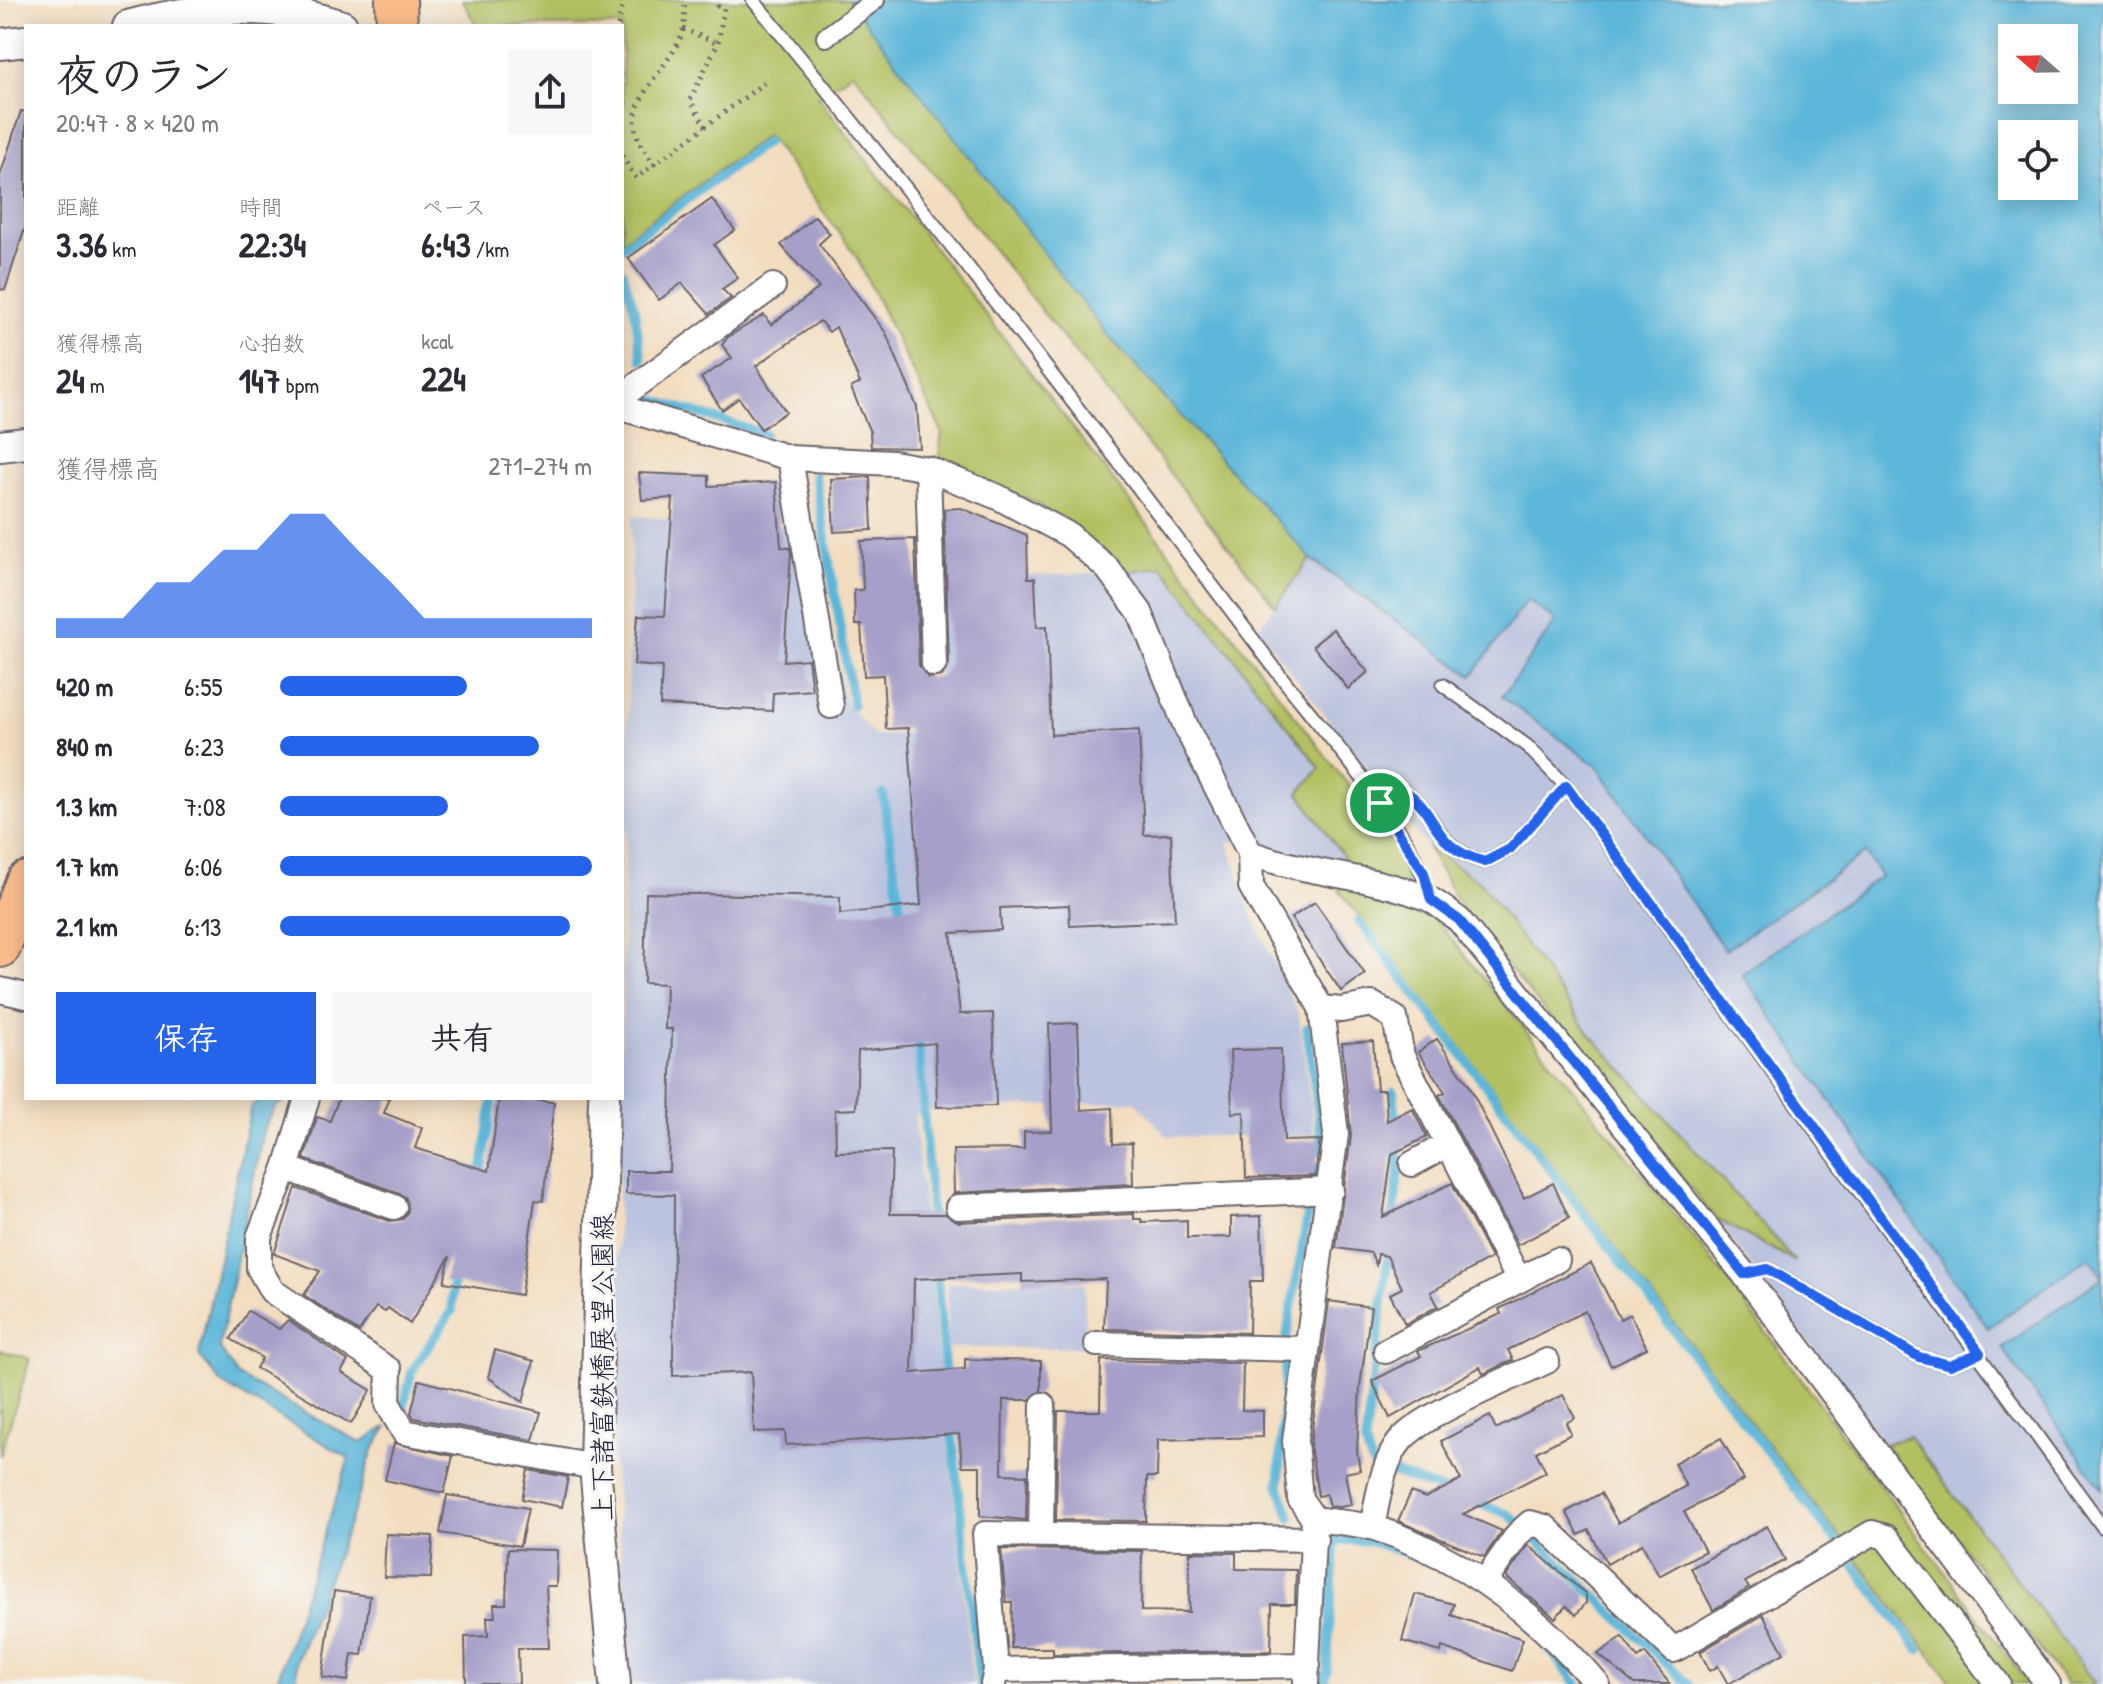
<!DOCTYPE html>
<html lang="ja">
<meta charset="utf-8">
<style>
body{margin:0;font-family:"Patrick Hand","Klee One",sans-serif;background:#f7f7f7;color:#2b2b33;height:100vh;display:flex;flex-direction:column;font-size:30px;white-space:nowrap}
*{box-sizing:border-box;margin:0}
p{font-size:26px;color:#7c7c81}
.icon{flex:none;width:44px;height:44px;fill:none;stroke:currentColor;stroke-width:2;stroke-linecap:round;stroke-linejoin:round}
.map{position:relative;flex:1;overflow:hidden}
.sheet{position:absolute;left:24px;top:24px;width:600px;height:1076px;display:flex;flex-direction:column;background:#fff;border-radius:0px;box-shadow:0 4px 20px #0003}
.sheet>*{flex:none}
.needle{width:52px;rotate:290deg}
.fabs{position:absolute;left:1998px;top:24px;display:grid;gap:16px}
.fabs a{display:grid;place-items:center;width:80px;height:80px;border-radius:0px;background:#fff;box-shadow:0 4px 20px #0003;font-size:40px}
.pin{position:absolute;display:grid;place-items:center;width:68px;height:68px;color:#fff;margin:-34px;border:4px solid #fff;border-radius:50%;box-shadow:0 2px 8px #0007}
.round{display:grid;place-items:center;flex:none;width:84px;height:84px;border-radius:0px;background:#f7f7f7}
.overview{display:flex;align-items:center;justify-content:space-between;height:136px;padding:0 32px}
h1{font-size:44px;font-weight:700;line-height:60px}
.stats{display:grid;grid-template-columns:repeat(3,1fr);gap:12px;height:136px;padding:8px 32px}
.stats div{display:grid;align-content:center}
.stats b{font-size:34px;font-weight:700}
.stats small{font-size:22px;font-weight:400}
.stats p{font-size:22px}
.chart{height:224px;padding:16px 32px}
.chart p{display:flex;justify-content:space-between}
.chart svg{width:100%;height:144px;margin-top:8px;fill:#2563eb;opacity:.7}
.primary-button{display:flex;gap:16px;margin-top:auto;padding:16px 32px}
.primary-button a{flex:1;height:92px;border-radius:0px;background:#2563eb;color:#fff;font-size:32px;font-weight:700;line-height:92px;text-align:center}
.primary-button a+a{background:#f7f7f7;color:#2b2b33}
ul{padding:0 32px;list-style:none;font-size:26px}
li{display:grid;grid-template-columns:128px 96px 1fr;align-items:center;height:60px}
li i{height:20px;border-radius:10px;background:#2563eb}
.map>svg:first-child{display:block}
.industrial{fill:#bcc3de}
.green{fill:#b3c062;stroke:#6a714e;stroke-width:2}
.water{fill:#5cb6d9;stroke:#3f6c8a;stroke-width:2;fill-rule:evenodd}
.lines{fill:none;stroke-linecap:round;stroke-linejoin:round}
.stream{stroke:#5cb6d9;stroke-width:9}
.building{fill:#a69fc9}
.service-casing{stroke:#6b636a;stroke-width:16}
.pedestrian-casing{stroke:#6b636a;stroke-width:22}
.minor-casing{stroke:#6b636a;stroke-width:28}
.tertiary-casing{stroke:#6b636a;stroke-width:34}
.trunk-casing{stroke:#6b636a;stroke-width:44}
.path{stroke:#6b636a;stroke-width:5;stroke-dasharray:2 6;stroke-linecap:butt}
.service{stroke:#fff;stroke-width:12}
.pedestrian{stroke:#fff;stroke-width:18}
.minor{stroke:#fff;stroke-width:24}
.tertiary{stroke:#fff;stroke-width:30}
.trunk{stroke:#fabc8b;stroke-width:40}
.route-casing{stroke:#fff;stroke-width:16}
.route{stroke:#2563eb;stroke-width:10}
.labels{text-anchor:middle;stroke-width:6;stroke-linejoin:round;paint-order:stroke}
.street-label{font-size:28px;fill:#22223b;stroke:#f6f6f2}
</style>
<div class="map">
<svg width="2103" height="1684" viewBox="0 0 2103 1684">
<rect width="100%" height="100%" fill="#f6f6f2"/>
<filter id="ink" filterUnits="userSpaceOnUse"><feTurbulence type="fractalNoise" baseFrequency=".0125" numOctaves="2"/><feDisplacementMap in="SourceGraphic" scale="16" xChannelSelector="R" yChannelSelector="G"/><feConvolveMatrix kernelMatrix="1 2 1 2 8 2 1 2 1" color-interpolation-filters="sRGB"/></filter>
<filter id="wash" filterUnits="userSpaceOnUse"><feTurbulence type="fractalNoise" baseFrequency=".006" numOctaves="4" result="noise"/><feDisplacementMap in="SourceGraphic" scale="32" xChannelSelector="R" yChannelSelector="G"/><feGaussianBlur stdDeviation="1.8" result="paint"/><feColorMatrix in="noise" values="0 0 0 0 0 0 0 0 0 0 0 0 0 0 0 0 0 1.4 0 .05"/><feComposite in="paint" operator="in"/></filter>
<g filter="url(#wash)">
<rect width="100%" height="100%" fill="#f3ddc0"/>
<!-- industrial -->
<g class="industrial">
<path d="M2103,399V1684H2066L1708,1209L1464,913L1427,846L1258,629L1310,558Z"/>
<path d="M632,516L812,529L845,702L875,736L941,730L934,579L1126,572L1161,566L1320,768L1352,869L1228,841L1251,913L1299,1015L1314,1135L1168,1137L1135,1101L930,1111L914,1115L973,1684H632L613,1462Z"/>
<path d="M1085,1282V1348H947L948,1283Z"/>
</g>
<!-- green -->
<g class="green">
<path d="M462,0H882L1472,676L1310,559L1275,606L853,72L818,97L1413,869L1406,883L1716,1265L2028,1684H1953L1339,890L1352,869L1299,793L1320,768L1162,566L1126,572L1036,503L938,464L942,432L856,256L767,135L622,241V26H477Z"/>
<path d="M1427,846L1480,882L1591,1035L1795,1261L1716,1219L1464,913Z"/>
<path d="M0,1350L30,1359L0,1456Z"/>
<path d="M1909,1436L2095,1684H2066L1885,1444Z"/>
</g>
<!-- water -->
<g class="water">
<path d="M848,0H2103V1277L2089,1257L1988,1328L1742,974L1881,876L1865,853L1725,950L1597,766L1502,697L1556,621L1527,600L1472,676L1310,558L1106,333ZM2012,38H2064V90H2012ZM2012,134H2064V186H2012Z"/>
<path d="M262,1098H293L277,1105L264,1127L219,1347L238,1376L361,1443L388,1426L372,1452L354,1511L297,1660V1684H276L349,1458L221,1383L199,1355L251,1107Z"/>
<path d="M2103,1277V1490L2002,1348Z"/>
</g>
<g class="lines">
<!-- stream -->
<g class="stream">
<path d="M622,247L767,142"/>
<path d="M622,271L634,307L642,360"/>
<path d="M648,398L765,434"/>
<path d="M815,475L853,705"/>
<path d="M883,794L902,917"/>
<path d="M1359,921L1835,1540"/>
<path d="M1307,1028L1321,1134L1318,1151"/>
<path d="M918,1035L932,1224"/>
<path d="M1394,1091L1396,1127"/>
<path d="M481,1178L493,1098"/>
<path d="M1393,1223L1399,1169L1397,1142"/>
<path d="M1389,1249L1365,1444L1373,1466L1450,1493"/>
<path d="M936,1266L946,1383"/>
<path d="M403,1410L412,1371L452,1311L453,1272"/>
<path d="M951,1425L980,1684"/>
<path d="M1472,1501L1510,1515L1688,1684"/>
<path d="M1291,1518L1279,1486L1287,1334L1316,1166"/>
<path d="M1854,1566L1919,1650"/>
<path d="M1549,1649L1577,1684"/>
<path d="M1323,1684L1327,1671L1335,1540L1368,1541L1420,1558"/>
</g>
</g>
<g id="blocks">
<!-- building -->
<g class="building">
<path d="M21,111L26,112V225L5,290L0,289V176Z"/>
<path d="M712,199L735,230L714,245L738,278L722,289L731,298L709,314L682,283L659,300L628,258Z"/>
<path d="M815,216L830,234L819,244L886,333L917,407L920,448L871,447L870,432L851,388L860,383L836,327L829,332L820,321L756,366L786,412L761,429L739,398L722,410L701,378L732,358L722,345L728,337L764,315L771,325L819,288L781,245Z"/>
<path d="M639,473L709,476V486L776,482L781,547L790,548L791,553L784,661L808,659L812,690L773,693L772,711L660,705L662,667L634,665L638,615L665,616L673,498L642,500Z"/>
<path d="M870,477L872,530L834,532L831,479Z"/>
<path d="M961,508L1027,535L1028,578H1035L1037,627L1047,626L1051,735L1139,730L1144,835L1171,834L1175,921L1070,926L1069,905L1000,908L1001,930L951,933L960,1014L993,1013L996,1106L937,1107L935,1043L858,1051L856,1109L835,1110L836,1152L892,1151L890,1214H945L959,1222L1134,1214V1219H1141L1142,1222L1187,1220V1238L1231,1237V1217L1261,1216L1263,1281H1250L1249,1333L1104,1329L1106,1279L1022,1282V1274L914,1279L912,1373L965,1369V1359L1041,1361V1391L1029,1400H1003L1002,1474L1027,1475L1026,1520L980,1516V1466H962L959,1434L786,1445L785,1431L754,1432L751,1372L673,1376L674,1195L626,1194V1171H669L672,1029H665L666,984L644,983L646,893L840,897V914L921,905L908,728L886,729L883,675L864,676L861,625H855L854,590H863L861,541L915,539L919,665L928,678L942,676L949,664L944,509Z"/>
<path d="M1333,629L1368,672L1348,689L1313,646Z"/>
<path d="M1315,902L1365,974L1341,991L1291,918Z"/>
<path d="M1078,1023L1081,1110L1112,1108L1113,1144L1132,1143L1133,1184L954,1193L953,1150L1024,1149V1132L1052,1131L1049,1024Z"/>
<path d="M1437,1039L1469,1085L1524,1198L1553,1183L1569,1218L1518,1245L1439,1095L1445,1092L1418,1052Z"/>
<path d="M1373,1041L1377,1090H1385L1387,1121L1412,1108L1427,1137L1392,1154L1383,1217L1452,1183L1491,1258L1431,1292L1438,1306L1405,1324L1390,1294L1402,1288L1387,1256L1378,1254L1376,1265L1371,1253L1336,1248L1351,1136L1342,1043Z"/>
<path d="M1281,1049L1284,1141L1320,1140L1315,1176L1246,1178L1244,1112L1232,1113L1230,1050Z"/>
<path d="M339,1098H390L384,1113L422,1128L415,1148L489,1171L499,1098L554,1102L543,1201L535,1200L521,1295L444,1282L450,1256L410,1324L388,1308L385,1312L376,1307L359,1332L304,1295L320,1271L274,1254L296,1188L390,1221L403,1219L408,1211L406,1198L399,1193L304,1159L317,1117L330,1121Z"/>
<path d="M1591,1263L1620,1319L1630,1314L1647,1348L1611,1366L1585,1311L1508,1350L1513,1360L1483,1374L1480,1367L1390,1418L1372,1381L1421,1356L1418,1351L1501,1314L1499,1309Z"/>
<path d="M1329,1301L1371,1307L1360,1387L1357,1453L1360,1470L1345,1473L1351,1505L1340,1507L1329,1506L1326,1494L1318,1496L1310,1445Z"/>
<path d="M248,1311L279,1329L288,1320L348,1361L341,1372L371,1390L351,1424L256,1368L262,1358L231,1339Z"/>
<path d="M495,1350L534,1361L523,1402L488,1377Z"/>
<path d="M1101,1360L1243,1363L1242,1410L1263,1411V1437L1158,1440L1157,1477H1147L1146,1521L1056,1520L1058,1411H1100Z"/>
<path d="M419,1380L541,1412L533,1440L414,1418L411,1413Z"/>
<path d="M1563,1395L1575,1418L1566,1423L1571,1434L1536,1452L1546,1472L1463,1514L1502,1531L1484,1557L1398,1521L1411,1492L1425,1498L1461,1480L1441,1441L1490,1416L1496,1429Z"/>
<path d="M1721,1438L1744,1480L1684,1512L1705,1551L1659,1576L1642,1544L1607,1564L1589,1530L1579,1535L1566,1512L1601,1493L1618,1523L1686,1486L1674,1463Z"/>
<path d="M394,1443L453,1456L444,1493L385,1480Z"/>
<path d="M528,1470L568,1477L562,1507L522,1499Z"/>
<path d="M447,1495L528,1508L520,1546L440,1533Z"/>
<path d="M1767,1526L1785,1560L1745,1582L1749,1588L1713,1610L1691,1568Z"/>
<path d="M386,1534L433,1536L431,1578L384,1577Z"/>
<path d="M1528,1545L1586,1594V1603L1576,1615L1566,1606L1555,1618L1506,1577Z"/>
<path d="M508,1549L557,1550L556,1586H546L549,1648H518L519,1684H466L465,1637L488,1636L487,1617H495L494,1604H506Z"/>
<path d="M1001,1549L1142,1551L1141,1611L1189,1612L1190,1552L1236,1553V1569L1296,1570L1295,1604H1272L1271,1651L1053,1654V1648H1011L1012,1602H1006Z"/>
<path d="M334,1591L370,1596L362,1655L352,1654L348,1681L322,1677Z"/>
<path d="M1415,1594L1454,1604L1451,1615L1523,1639L1512,1671L1442,1647L1441,1652L1402,1641Z"/>
<path d="M1763,1615L1784,1653L1728,1684L1718,1666L1710,1671L1700,1652Z"/>
<path d="M1622,1637L1638,1658L1645,1653L1670,1684H1634L1598,1654Z"/>
</g>
</g>
</g>
<g filter="url(#ink)">
<use href="#blocks" fill-opacity="0" stroke="#6b636a" stroke-width="2"/>
<g class="lines">
<defs>
<g id="service">
<path d="M753,0C933,217 1104,441 1273,666C1320,729 1413,826 1431,899"/>
<path d="M1443,685L1527,746L1566,786L2103,1527"/>
<path d="M1380,803L1386,790L1395,787C1441,804 1425,846 1485,862L1510,849L1566,786"/>
<path d="M1744,1274L1768,1269L1919,1357L1950,1365L1980,1353"/>
</g>
<path id="pedestrian" d="M826,37L875,0"/>
<g id="minor">
<path d="M622,396L773,286"/>
<path d="M622,408L790,458L893,463L928,469L998,497L1069,535L1107,568L1140,612L1187,729L1250,853L1251,886L1321,1008L1336,1134L1295,1441L1300,1499L1314,1519L1306,1684"/>
<path d="M790,458L831,706"/>
<path d="M928,469L934,664"/>
<path d="M1250,853C1307,875 1372,875 1429,899C1439,904 1449,913 1459,920L1744,1274L2048,1684"/>
<path d="M0,990L26,996"/>
<path d="M1321,1008L1341,1010L1372,1004L1395,1018L1402,1056L1519,1280"/>
<path d="M307,1098L286,1168L259,1237V1268L272,1291L389,1370L388,1404L404,1432L595,1467"/>
<path d="M1412,1164L1448,1144"/>
<path d="M286,1168L394,1207"/>
<path d="M958,1207L1331,1190"/>
<path d="M1097,1344L1305,1349"/>
<path d="M1386,1351L1557,1260"/>
<path d="M1314,1519C1334,1522 1356,1523 1375,1528C1464,1557 1536,1614 1597,1684"/>
<path d="M1372,1527C1378,1500 1382,1462 1401,1440C1423,1414 1512,1378 1547,1361"/>
<path d="M1041,1534L1043,1405"/>
<path d="M1486,1580L1518,1534L1530,1523L1545,1527L1674,1650L1872,1533L1886,1537L1998,1684"/>
<path d="M996,1670L1308,1665"/>
<path d="M993,1684L996,1670L985,1534L1315,1539"/>
</g>
<g id="tertiary">
<path d="M128,26C202,6 268,0 342,26"/>
<path d="M0,44L26,41"/>
<path d="M0,446L26,443"/>
<path d="M604,1098L595,1467L615,1684"/>
</g>
<g id="trunk">
<path d="M396,0L397,26"/>
<path d="M0,947L26,882"/>
</g>
</defs>
<!-- service casing -->
<use href="#service" class="service-casing"/>
<!-- pedestrian casing -->
<use href="#pedestrian" class="pedestrian-casing"/>
<!-- minor casing -->
<use href="#minor" class="minor-casing"/>
<!-- tertiary casing -->
<use href="#tertiary" class="tertiary-casing"/>
<!-- trunk casing -->
<use href="#trunk" class="trunk-casing"/>
<!-- path -->
<g class="path">
<path d="M618,26L622,7L619,0"/>
<path d="M683,29L718,43"/>
<path d="M622,86L625,102L622,117"/>
<path d="M706,127L690,100L718,43L724,8L718,6L717,0"/>
<path d="M622,156L636,178L764,83"/>
<path d="M655,165C649,157 641,147 638,138C623,98 673,66 683,31C685,22 684,10 685,0"/>
</g>
<!-- service -->
<use href="#service" class="service"/>
<!-- pedestrian -->
<use href="#pedestrian" class="pedestrian"/>
<!-- minor -->
<use href="#minor" class="minor"/>
<!-- tertiary -->
<use href="#tertiary" class="tertiary"/>
<!-- trunk -->
<use href="#trunk" class="trunk"/>
</g>
</g>
<g class="lines" filter="url(#ink)">
<defs>
<path id="route" d="M1566,786L1980,1353L1950,1365L1919,1357L1768,1269L1744,1274L1459,920L1431,900L1424,873L1380,803L1386,790L1395,787C1441,804 1424,846 1485,862L1510,849Z"/>
</defs>
<!-- route casing -->
<use href="#route" class="route-casing"/>
<!-- route -->
<use href="#route" class="route"/>
</g>
<g class="labels">
<!-- street labels -->
<g class="street-label">
<text transform="translate(602 1367) rotate(-90)" y="10">上下諸富鉄橋展望公園線</text>
</g>
</g>
</svg>
<div class="fabs">
<a><svg class="needle" viewBox="-14 -14 28 28"><path d="M0-13l5 13h-10z" fill="#e53935"/><path d="M0 13l5-13h-10z" fill="#7c7c81"/></svg></a>
<a><svg class="icon" aria-label="locate" viewBox="0 0 24 24"><circle cx="12" cy="12" r="6"/><path d="M12 2v4M12 18v4M2 12h4M18 12h4"/></svg></a>
</div>
<div class="pin" style="left:1380px;top:803px;background:#1e9e55"><svg class="icon" aria-label="arrive" viewBox="0 0 24 24"><path d="M6 21V4h12l-3 4 3 4H6"/></svg></div>
<section class="sheet">
<div class="overview"><div><h1>夜のラン</h1><p>20:47 · 8 × 420 m</p></div><a class="round"><svg class="icon" aria-label="share" viewBox="0 0 24 24"><path d="M12 15V3M7 8l5-5 5 5M5 13v7h14v-7"/></svg></a></div>
<div class="stats">
<div><p>距離</p><b>3.36<small> km</small></b></div>
<div><p>時間</p><b>22:34</b></div>
<div><p>ペース</p><b>6:43<small> /km</small></b></div>
</div>
<div class="stats">
<div><p>獲得標高</p><b>24<small> m</small></b></div>
<div><p>心拍数</p><b>147<small> bpm</small></b></div>
<div><p>kcal</p><b>224</b></div>
</div>
<div class="chart"><p><span>獲得標高</span>271–274 m</p>
<svg viewBox="0 0 160 44" preserveAspectRatio="none"><path d="M0 44V38L10 38L20 38L30 27L40 27L50 17L60 17L70 6L80 6L90 17L100 27L110 38L120 38L130 38L140 38L150 38L160 38V44z"/></svg>
</div>
<ul>
<li><b>420 m</b>6:55<i style="width:60%"></i></li>
<li><b>840 m</b>6:23<i style="width:83%"></i></li>
<li><b>1.3 km</b>7:08<i style="width:54%"></i></li>
<li><b>1.7 km</b>6:06<i style="width:100%"></i></li>
<li><b>2.1 km</b>6:13<i style="width:93%"></i></li>
</ul>
<div class="primary-button"><a>保存</a><a>共有</a></div>
</section>
</div>
